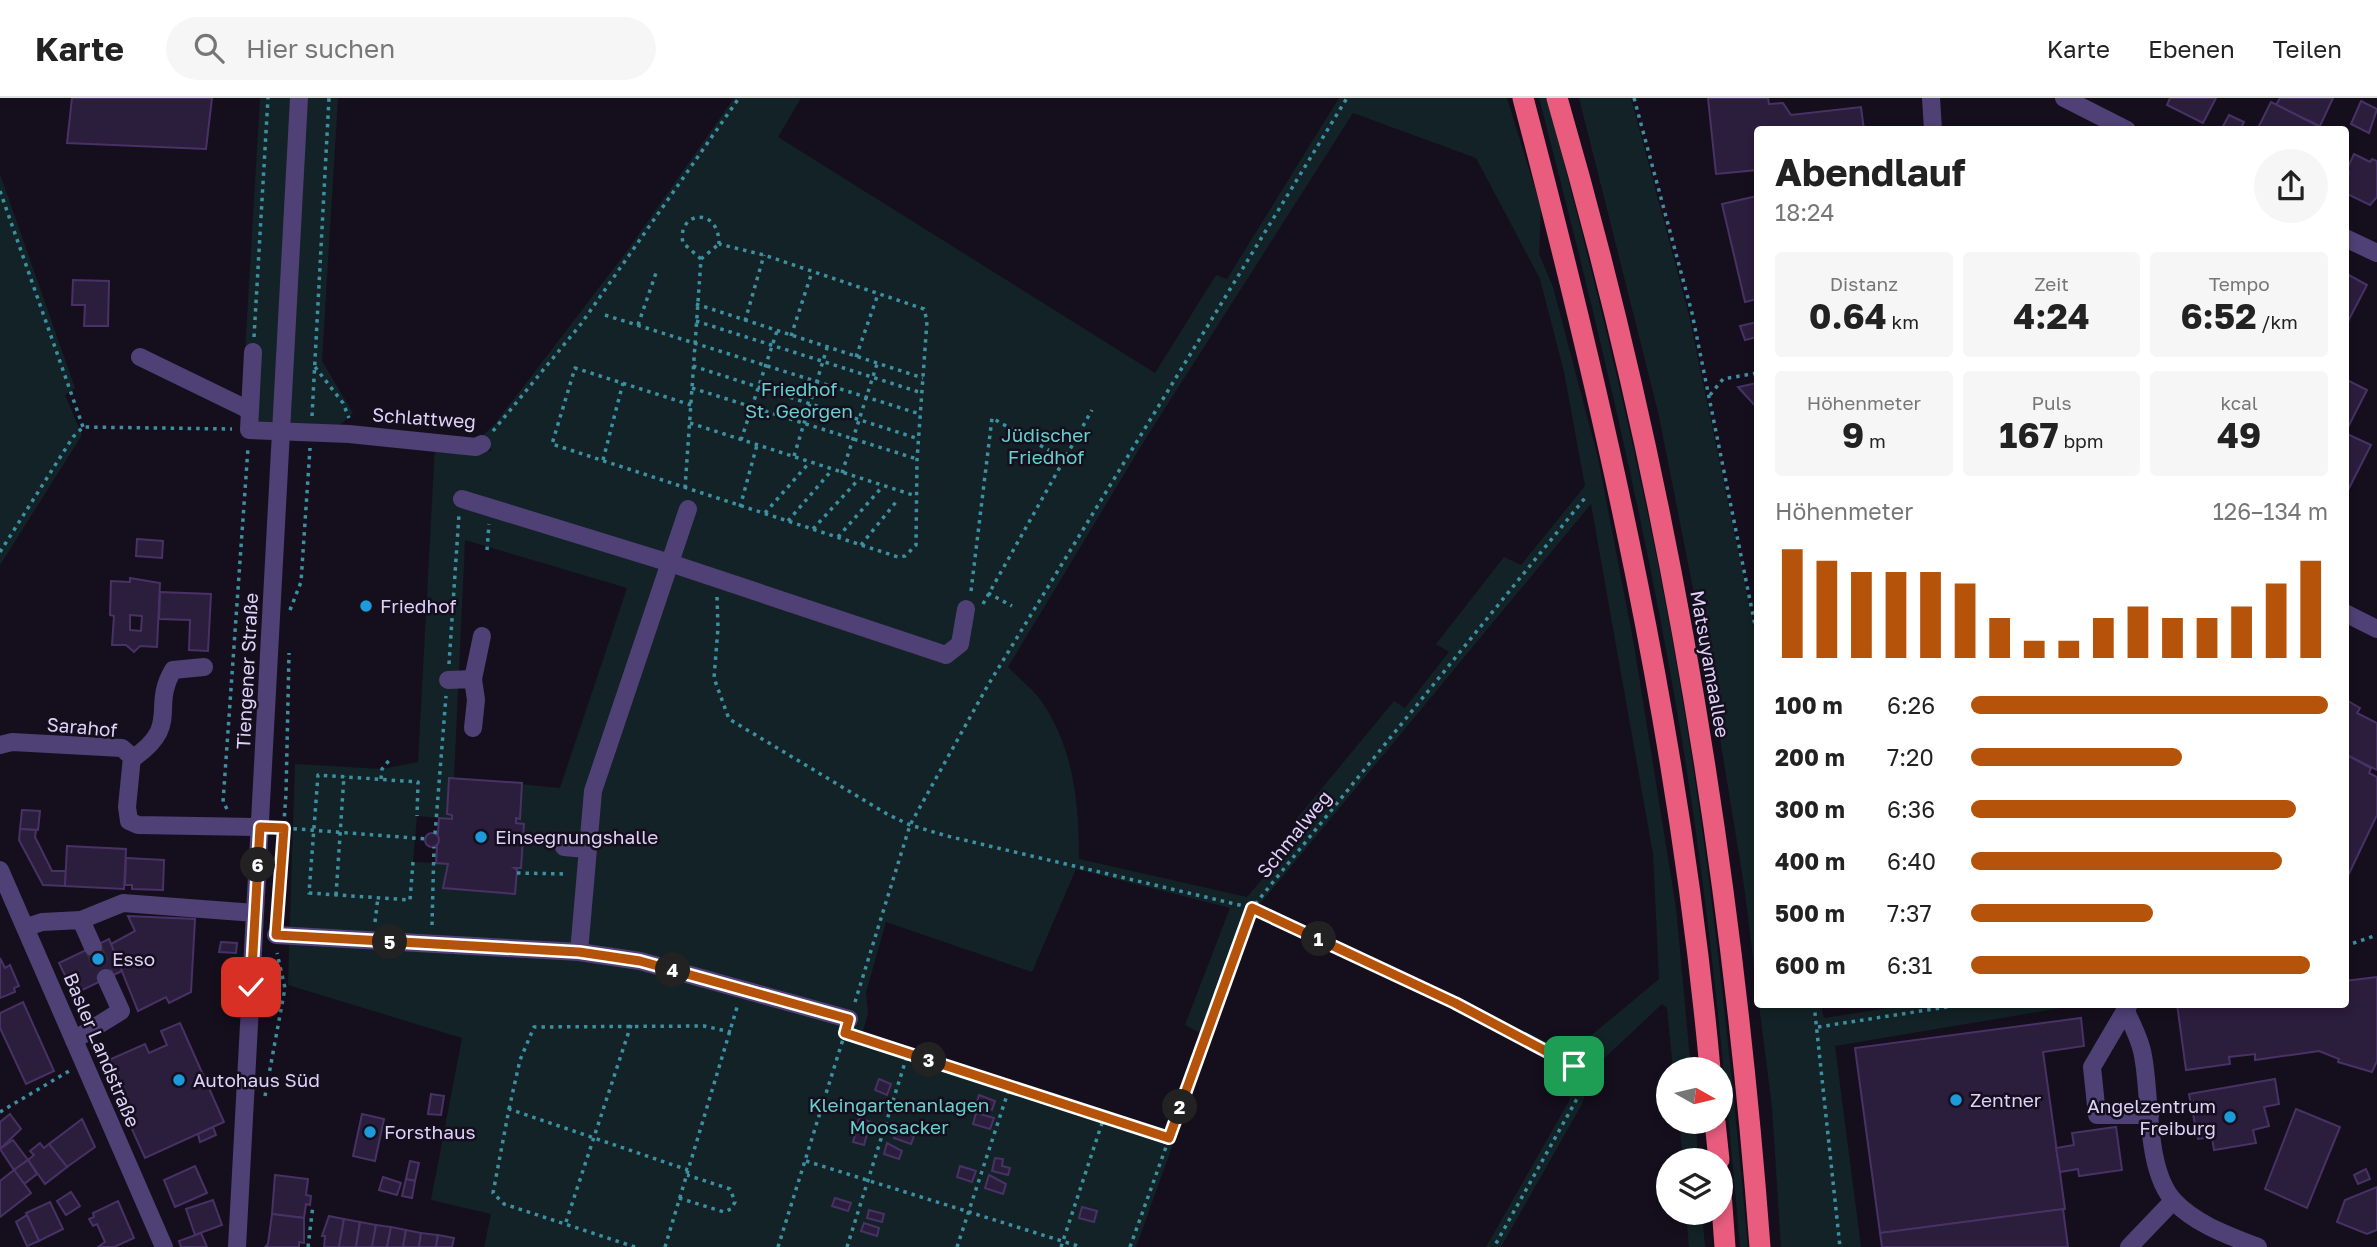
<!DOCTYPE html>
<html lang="de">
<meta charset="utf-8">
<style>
body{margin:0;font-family:"Golos Text",sans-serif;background:#f6f6f6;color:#222;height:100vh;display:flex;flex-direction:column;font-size:26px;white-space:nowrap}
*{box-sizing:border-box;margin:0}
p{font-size:23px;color:#767676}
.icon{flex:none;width:38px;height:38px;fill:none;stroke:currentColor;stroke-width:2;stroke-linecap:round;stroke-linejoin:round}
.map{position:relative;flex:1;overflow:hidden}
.side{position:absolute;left:1754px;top:28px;width:595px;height:882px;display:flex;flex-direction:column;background:#fff;border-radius:7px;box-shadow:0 4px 10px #0003}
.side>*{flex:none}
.needle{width:46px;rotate:98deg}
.controls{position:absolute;left:1656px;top:959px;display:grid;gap:14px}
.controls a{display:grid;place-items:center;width:77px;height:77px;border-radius:50%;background:#fff;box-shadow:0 4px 10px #0003;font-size:35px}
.pin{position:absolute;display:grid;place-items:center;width:60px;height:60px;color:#fff;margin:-30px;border-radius:14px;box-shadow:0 4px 10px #0006}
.km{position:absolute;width:35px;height:35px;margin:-18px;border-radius:50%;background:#222;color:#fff;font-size:19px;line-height:35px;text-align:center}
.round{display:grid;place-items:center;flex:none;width:74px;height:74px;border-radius:37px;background:#f6f6f6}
.head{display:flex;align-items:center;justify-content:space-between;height:119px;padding:0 21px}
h1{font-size:38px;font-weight:700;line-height:52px}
.figures{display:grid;grid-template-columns:repeat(3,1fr);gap:10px;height:119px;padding:7px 21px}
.figures div{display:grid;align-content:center;border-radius:7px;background:#f6f6f6;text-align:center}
.figures b{font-size:35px;font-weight:700}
.figures small{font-size:19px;font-weight:400}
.figures p{font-size:19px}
.chart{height:196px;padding:14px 21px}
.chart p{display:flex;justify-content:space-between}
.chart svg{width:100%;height:126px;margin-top:7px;stroke:#b45309;stroke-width:6}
ul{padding:0 21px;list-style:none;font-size:23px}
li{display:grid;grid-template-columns:112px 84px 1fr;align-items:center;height:52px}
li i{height:18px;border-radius:9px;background:#b45309}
header{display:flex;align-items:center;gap:42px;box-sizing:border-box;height:98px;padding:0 35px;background:#fff;border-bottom:2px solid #e0e0e0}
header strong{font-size:33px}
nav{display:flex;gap:38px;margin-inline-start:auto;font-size:24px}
.search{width:490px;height:63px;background:#f6f6f6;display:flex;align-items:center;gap:18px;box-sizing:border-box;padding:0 24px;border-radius:38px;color:#767676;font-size:26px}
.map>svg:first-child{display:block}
.green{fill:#132226;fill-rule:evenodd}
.building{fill:#2b1d3c;stroke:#483265;stroke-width:2;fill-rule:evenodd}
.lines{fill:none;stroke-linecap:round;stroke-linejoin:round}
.minor-tunnel{stroke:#332c3e;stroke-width:18;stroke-dasharray:18 9;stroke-linecap:butt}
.path{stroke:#3d90a1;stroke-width:3.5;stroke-dasharray:3.5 5;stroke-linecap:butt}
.minor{stroke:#4f4076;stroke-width:18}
.highway{stroke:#e95c7e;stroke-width:21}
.route-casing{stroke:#fff;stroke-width:14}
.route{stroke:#b45309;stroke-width:9}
.poi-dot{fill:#1d9ad9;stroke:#150f1d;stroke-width:2.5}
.labels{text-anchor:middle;stroke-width:5;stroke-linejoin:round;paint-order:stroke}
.park-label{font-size:19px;fill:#67cfcd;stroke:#150f1d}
.street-label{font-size:19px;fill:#dfd1f9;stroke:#150f1d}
.poi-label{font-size:19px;fill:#dfd1f9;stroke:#150f1d;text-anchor:start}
</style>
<header>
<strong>Karte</strong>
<div class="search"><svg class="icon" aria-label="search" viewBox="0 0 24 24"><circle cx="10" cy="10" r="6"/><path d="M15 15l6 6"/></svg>Hier suchen</div>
<nav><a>Karte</a><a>Ebenen</a><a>Teilen</a></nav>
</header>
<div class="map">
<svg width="2377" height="1149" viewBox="0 0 2377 1149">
<rect width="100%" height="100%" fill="#150f1d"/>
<!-- green -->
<g class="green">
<path d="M260,0H338L322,263L353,315L340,327L241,322Z"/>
<path d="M734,0H801L778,39L1155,275L1216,177L1227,181L1339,0H1507L1541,110L1539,156L1553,189L1598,360L1634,547L1676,810L1691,971H1673L1667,910L1662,906L1595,969L1582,1006L1501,1149H1486L1569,1003L1570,976L1564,967L1436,902L1255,818L1136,1149H484L491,1116L431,1102L462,940L288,887L295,666L382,671L418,664L435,348L478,357L492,352L480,340L494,327L627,153ZM1353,15L1476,60L1540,181L1564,274L1585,388L1521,467L1504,459L1436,546L1449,554L1405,610L1394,603L1294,724L1302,734L1247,799L1079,761C1079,706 1074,651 1042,604C1033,591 1019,581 1008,569L1146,340ZM1591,406L1653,756L1659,881L1570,955L1260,806ZM465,442L627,490L560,690L454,680ZM417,718L439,720L436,765L413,764ZM1076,771L1230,810L1185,927L1202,936L1166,1034L862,936L868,916L866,894L886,824L1032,874Z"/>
<path d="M1539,0H1547C1602,210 1655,421 1688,636C1715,806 1732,977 1748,1149H1740C1725,977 1709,806 1681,636C1645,421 1594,210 1539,0Z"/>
<path d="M1579,0H1631L1689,217L1750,510L1757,547V892L1744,787L1708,567L1659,318Z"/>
<path d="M0,76L75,290L65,297L82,337L0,467Z"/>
<path d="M1759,907H1821L1824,920L1908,907H2079L1835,948L1861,1149H1781L1772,1009Z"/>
<path d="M1679,1024H1696L1698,1062H1683Z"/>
<path d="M1686,1115H1702L1705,1149H1689Z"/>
</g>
<!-- building -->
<g class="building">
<path d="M72,0H212L206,51L67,45Z"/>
<path d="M1708,0H1768L1769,6L1783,5L1791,17L1861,9L1864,32H1757V72L1716,76Z"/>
<path d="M2170,0H2216L2203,25L2167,7Z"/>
<path d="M2280,0H2333L2320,28L2276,7Z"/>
<path d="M2361,3L2377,11L2369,35L2351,26Z"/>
<path d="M2271,4L2324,31V32H2257Z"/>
<path d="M2229,17L2244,24L2240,32H2221Z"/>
<path d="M2354,56L2370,64L2372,61L2377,63V99L2370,107L2345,95L2349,74L2346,73Z"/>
<path d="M1757,98V201L1745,204L1722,106Z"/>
<path d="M2345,175L2367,187L2345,229Z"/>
<path d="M73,182L109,183L108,228H84L85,207H72Z"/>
<path d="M1757,224V239L1745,242L1740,228Z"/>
<path d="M2345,281L2367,292L2345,335L2371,347L2345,398Z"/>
<path d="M1757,285V310L1738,289Z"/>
<path d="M137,441L163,443L162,460L136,458Z"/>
<path d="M130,480L160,485L157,549L140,548L134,554L126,547H112L114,518L110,517L111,483L130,484ZM130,517L142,518L141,533L130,532Z"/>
<path d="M160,494L211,496L208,553L189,552L190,522L159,521Z"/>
<path d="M2348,603L2360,610L2357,615L2377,625V672L2345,656V609Z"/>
<path d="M2345,656L2371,670L2369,675L2377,679V717L2346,782Z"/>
<path d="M449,680L522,685L520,721L516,720V725L524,726L521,770H514L517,772L515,796L443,790L448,766L436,765L437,749L439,720L452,721V717L447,716Z"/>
<path d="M22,712L40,713L38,732L20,731Z"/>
<path d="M20,731L36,732L35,739L52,773H66L65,788L43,787L19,742Z"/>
<circle cx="432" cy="742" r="7"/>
<path d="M67,748L126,751L124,791L65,788Z"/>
<path d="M126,760L164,762L163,792L132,791V787H125Z"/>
<path d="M128,818L195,821L191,894L169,905L166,899L138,913L111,846L135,833Z"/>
<path d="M109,841L122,873L74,896L59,865Z"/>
<path d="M221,844L237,845L236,855L219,854Z"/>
<path d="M0,860L5,870L10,867L19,888L14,890L15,894L0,900Z"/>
<path d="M2377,879V963L2372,974L2338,964L2339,961L2319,953L2255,962V956L2229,959L2230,966L2186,972L2177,906H2345V883Z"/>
<path d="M23,904L54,973L26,986L0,930V915Z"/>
<path d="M2081,920L2084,948L2043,954L2065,1111L1880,1135L1855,950Z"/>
<path d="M180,925L224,1024L145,1060L102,965L145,946L149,955L167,947L161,933Z"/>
<path d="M879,981L891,986L887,997L875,992Z"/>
<path d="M2275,981L2279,1006L2264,1009L2269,1028L2253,1032L2256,1045L2214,1052L2212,1039L2198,1041L2189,996Z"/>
<path d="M431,996L444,998L441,1017L428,1016Z"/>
<path d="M979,997L995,1003L992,1012L976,1007Z"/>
<path d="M2296,1011L2340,1029L2307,1110L2265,1091Z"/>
<path d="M976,1015L994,1020L990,1031L973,1026Z"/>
<path d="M10,1016L21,1031L0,1051V1024Z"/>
<path d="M362,1016L384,1021L375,1063L353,1058Z"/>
<path d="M859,1020L877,1026L874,1034L857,1029Z"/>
<path d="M82,1021L95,1049L67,1069L49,1046Z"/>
<path d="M213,1029L216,1037L200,1044L198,1036Z"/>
<path d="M2116,1029L2122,1072L2079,1078L2078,1071L2060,1074L2056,1050L2074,1047L2072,1035Z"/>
<path d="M896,1032L914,1038L911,1046L894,1040Z"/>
<path d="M856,1033L867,1036L864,1047L853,1044Z"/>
<path d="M13,1042L28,1062L14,1072L0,1051Z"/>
<path d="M40,1045L44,1050L49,1046L67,1069L45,1086L28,1062L34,1057L30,1053Z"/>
<path d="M887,1045L902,1053L899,1061L884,1056Z"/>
<path d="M995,1060L1003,1061L1002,1068L1010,1070L1008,1077L992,1073Z"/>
<path d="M28,1062L37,1076L24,1086L14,1072Z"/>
<path d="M410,1063L419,1065L415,1083L406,1081Z"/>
<path d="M195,1068L207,1095L175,1109L164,1082Z"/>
<path d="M960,1068L976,1073L972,1084L957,1079Z"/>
<path d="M2366,1071L2370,1081L2358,1086L2354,1077Z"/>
<path d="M14,1072L31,1095L0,1119V1083Z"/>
<path d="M275,1077L308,1081L306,1097L311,1098L310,1107L306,1106L304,1120L272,1116Z"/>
<path d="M989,1077L1006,1086L1003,1096L985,1090Z"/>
<path d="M383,1079L401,1085L397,1097L379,1092Z"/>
<path d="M406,1081L415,1083L412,1100L402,1098Z"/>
<path d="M2377,1089V1132L2367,1136L2337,1124L2345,1102Z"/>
<path d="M71,1094L80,1108L66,1117L57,1103Z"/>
<path d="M835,1100L851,1105L848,1113L832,1108Z"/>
<path d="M213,1102L222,1127L195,1137L186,1111Z"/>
<path d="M118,1103L134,1140L114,1149H98L105,1144L97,1126L93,1128L89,1121L94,1119L93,1115Z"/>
<path d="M50,1104L63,1131L39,1143L26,1115Z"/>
<path d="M1082,1109L1097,1113L1094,1124L1079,1120Z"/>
<path d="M2063,1111L2068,1149H1882L1880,1135Z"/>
<path d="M869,1112L884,1116L882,1124L867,1120Z"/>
<path d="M272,1116L304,1120V1145L299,1144V1149H265L268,1146Z"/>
<path d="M27,1117L39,1143L27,1148L16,1124Z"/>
<path d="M329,1118L344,1121L339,1149H324L325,1138H322Z"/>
<path d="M344,1121L360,1124L356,1149H339Z"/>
<path d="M360,1124L376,1127L372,1149H356Z"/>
<path d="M864,1125L879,1130L877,1138L861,1133Z"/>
<path d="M376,1127L391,1129L387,1149H372Z"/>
<path d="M391,1129L406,1132L403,1149H387Z"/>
<path d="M406,1132L421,1135L419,1149H403Z"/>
<path d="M201,1135L207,1149H181L179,1143Z"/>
<path d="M421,1135L438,1137L436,1149H419Z"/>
<path d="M438,1137L454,1140L452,1149H436Z"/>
</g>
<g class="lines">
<!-- minor-tunnel -->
<path class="minor-tunnel" d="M93,849L106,880"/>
<!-- path -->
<g class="path">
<path d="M1634,0L1692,215L1757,537"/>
<path d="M0,93L83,329"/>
<path d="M701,161L683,145C676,114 719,107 719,146"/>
<path d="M696,206L923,280"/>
<path d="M605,217L920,316"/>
<path d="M696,223L922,295"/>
<path d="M745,223L764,157"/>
<path d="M638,227L657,172"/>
<path d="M791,238L812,174"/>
<path d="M254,239L268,0"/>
<path d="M856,259L878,196"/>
<path d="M693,268L919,341"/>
<path d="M315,269L343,305L349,320"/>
<path d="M692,290L917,361"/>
<path d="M1710,297L1723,281L1757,275"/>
<path d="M691,307L575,270L552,346L898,459L905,458L916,447L917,362L927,223L924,211L764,157L719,146"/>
<path d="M312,318L329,0"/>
<path d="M690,325L916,398"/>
<path d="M493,333L581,226L739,0"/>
<path d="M741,342L777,233"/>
<path d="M794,358L827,250"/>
<path d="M603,362L623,285"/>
<path d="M842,375L877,266"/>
<path d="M685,390L701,161L719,146"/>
<path d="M740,409L757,347"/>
<path d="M765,415L809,365"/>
<path d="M788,423L832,372"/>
<path d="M813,431L859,381"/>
<path d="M838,439L883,388"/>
<path d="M861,447L896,404"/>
<path d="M487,452L489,426"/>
<path d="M0,454L73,339L83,329L232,331"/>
<path d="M971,493L992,320L1066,362"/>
<path d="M988,495L1012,508"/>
<path d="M717,499L718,530L714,580L729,621L887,716L910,727L947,738L1252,810L1455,905L1574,968L1578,999L1494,1149"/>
<path d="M983,506L1092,312"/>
<path d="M290,512L301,484L310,350"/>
<path d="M449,566L459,416"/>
<path d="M381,681L382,671L391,660"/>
<path d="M227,711L223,704L248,350"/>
<path d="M285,730L426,741"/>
<path d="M435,736L446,598"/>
<path d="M413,764L410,802L309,795L318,677L418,684L417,718"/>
<path d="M517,775L568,776"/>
<path d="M336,797L344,678"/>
<path d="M277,820L286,696L289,555"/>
<path d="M375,824L378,799"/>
<path d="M432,827L434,749"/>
<path d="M2345,848L2377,837"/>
<path d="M855,904L910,727L988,587L1347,0"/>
<path d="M1814,906L1840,1149"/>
<path d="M1818,929L1966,906"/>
<path d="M855,938L1169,1040"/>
<path d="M265,998L285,890L277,855"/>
<path d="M509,1011L520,962L534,929L704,928L731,934"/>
<path d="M0,1014L69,973"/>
<path d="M806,1063L1081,1149"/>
<path d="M679,1100L724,1114L731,1111L735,1104L730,1091L687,1077"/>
<path d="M566,1124L631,927"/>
<path d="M308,1149L313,1107"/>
<path d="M635,1149L504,1106L493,1095L509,1011L688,1072"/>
<path d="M665,1149L738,906"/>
<path d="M778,1149L844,938"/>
<path d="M847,1149L908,955"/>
<path d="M957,1149L1010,988"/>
<path d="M1061,1149L1104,1019"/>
<path d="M1130,1149L1252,810L1585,400"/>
</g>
<!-- minor -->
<g class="minor">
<path d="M1931,0L1933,32"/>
<path d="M2064,0L2127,32"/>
<path d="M2345,140L2377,155"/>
<path d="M253,254L249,332L349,336L476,349L482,346"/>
<path d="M140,259L249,312"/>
<path d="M462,401L670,465L946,557L960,546L966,511"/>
<path d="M2345,515L2377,531"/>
<path d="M473,581L482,538"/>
<path d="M448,582L473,581L476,602L473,630"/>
<path d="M0,647L12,644L122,650L132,659L127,709L129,723L138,727L260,729"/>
<path d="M132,661C182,627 150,611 173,572L204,569"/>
<path d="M564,749L586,751"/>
<path d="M0,772L164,1149"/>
<path d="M81,822L123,805L255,815"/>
<path d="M27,829L42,824L81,822L93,849"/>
<path d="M276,837L579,854L640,863L849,921"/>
<path d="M579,854L593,693L688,411"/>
<path d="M2129,906L2092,969L2097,1017H2150"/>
<path d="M2126,913C2132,927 2141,943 2143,958C2151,998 2145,1072 2174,1103C2195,1126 2230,1138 2258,1149"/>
<path d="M74,942L121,913L106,880"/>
<path d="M237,1149L299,0"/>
<path d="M2129,1149L2173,1103"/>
</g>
<!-- highway -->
<g class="highway">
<path d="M1523,0C1607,319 1680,642 1710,971"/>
<path d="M1557,0C1666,374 1731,761 1760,1149"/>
<path d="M1715,1024L1719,1062"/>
<path d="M1720,1081L1725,1149"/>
</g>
</g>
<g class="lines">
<defs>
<path id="route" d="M251,889L260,729L284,730L276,837L579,854L640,863L849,921L845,935L1169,1040L1252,810L1455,905L1574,968"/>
</defs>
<!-- route casing -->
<use href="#route" class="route-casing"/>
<!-- route -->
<use href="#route" class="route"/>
</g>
<!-- markers -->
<g class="poi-dot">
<circle cx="366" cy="508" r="7"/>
<circle cx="481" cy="739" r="7"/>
<circle cx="98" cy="861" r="7"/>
<circle cx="179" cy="982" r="7"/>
<circle cx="1956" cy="1002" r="7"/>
<circle cx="2230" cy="1019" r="7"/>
<circle cx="370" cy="1034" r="7"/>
</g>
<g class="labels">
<!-- park labels -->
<g class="park-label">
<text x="799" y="298">Friedhof<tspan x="799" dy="22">St. Georgen</tspan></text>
<text x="1046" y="344">Jüdischer<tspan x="1046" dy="22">Friedhof</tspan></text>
<text x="899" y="1014">Kleingartenanlagen<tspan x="899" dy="22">Moosacker</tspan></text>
</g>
<!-- street labels -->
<g class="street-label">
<text transform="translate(424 320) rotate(4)" y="7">Schlattweg</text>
<text transform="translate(1710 566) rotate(80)" y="7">Matsuyamaallee</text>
<text transform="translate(247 573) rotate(-87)" y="7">Tiengener Straße</text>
<text transform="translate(82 629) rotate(5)" y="7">Sarahof</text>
<text transform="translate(1294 736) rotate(-51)" y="7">Schmalweg</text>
<text transform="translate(102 952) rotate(67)" y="7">Basler Landstraße</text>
</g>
<!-- poi labels -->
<g class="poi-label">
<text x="380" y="515">Friedhof</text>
<text x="495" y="746">Einsegnungshalle</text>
<text x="112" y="868">Esso</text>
<text x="193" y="989">Autohaus Süd</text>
<text x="1970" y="1009">Zentner</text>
<text x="2216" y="1015" text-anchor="end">Angelzentrum<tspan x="2216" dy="22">Freiburg</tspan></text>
<text x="384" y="1041">Forsthaus</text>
</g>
</g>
</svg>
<div class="controls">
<a><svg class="needle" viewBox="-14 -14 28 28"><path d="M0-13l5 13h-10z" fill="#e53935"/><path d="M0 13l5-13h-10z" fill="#767676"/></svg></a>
<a><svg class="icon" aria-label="layers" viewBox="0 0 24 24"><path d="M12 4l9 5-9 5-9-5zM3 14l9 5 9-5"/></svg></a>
</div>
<div class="pin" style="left:1574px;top:968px;background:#1e9e55"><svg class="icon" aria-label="arrive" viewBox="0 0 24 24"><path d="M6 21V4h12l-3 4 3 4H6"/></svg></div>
<div class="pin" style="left:251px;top:889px;background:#d93025"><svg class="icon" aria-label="check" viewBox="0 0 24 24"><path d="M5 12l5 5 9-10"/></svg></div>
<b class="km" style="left:1319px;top:841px">1</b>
<b class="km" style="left:1180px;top:1009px">2</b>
<b class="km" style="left:929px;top:962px">3</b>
<b class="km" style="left:673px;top:872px">4</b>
<b class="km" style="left:390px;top:844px">5</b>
<b class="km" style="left:258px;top:767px">6</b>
<section class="side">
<div class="head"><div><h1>Abendlauf</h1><p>18:24</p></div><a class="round"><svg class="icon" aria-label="share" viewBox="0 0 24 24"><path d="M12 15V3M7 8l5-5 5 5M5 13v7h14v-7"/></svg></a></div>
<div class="figures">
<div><p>Distanz</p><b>0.64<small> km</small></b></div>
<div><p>Zeit</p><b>4:24</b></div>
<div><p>Tempo</p><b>6:52<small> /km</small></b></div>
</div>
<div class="figures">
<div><p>Höhenmeter</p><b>9<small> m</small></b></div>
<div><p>Puls</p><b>167<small> bpm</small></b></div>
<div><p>kcal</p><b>49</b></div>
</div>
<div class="chart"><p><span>Höhenmeter</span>126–134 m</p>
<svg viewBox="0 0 160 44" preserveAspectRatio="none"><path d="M5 44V6M15 44V10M25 44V14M35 44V14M45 44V14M55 44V18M65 44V30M75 44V38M85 44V38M95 44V30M105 44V26M115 44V30M125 44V30M135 44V26M145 44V18M155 44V10"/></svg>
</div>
<ul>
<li><b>100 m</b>6:26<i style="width:100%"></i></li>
<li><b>200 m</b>7:20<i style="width:59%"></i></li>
<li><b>300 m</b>6:36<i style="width:91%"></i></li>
<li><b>400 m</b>6:40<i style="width:87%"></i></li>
<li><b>500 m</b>7:37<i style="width:51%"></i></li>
<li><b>600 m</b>6:31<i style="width:95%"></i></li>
</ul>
</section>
</div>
